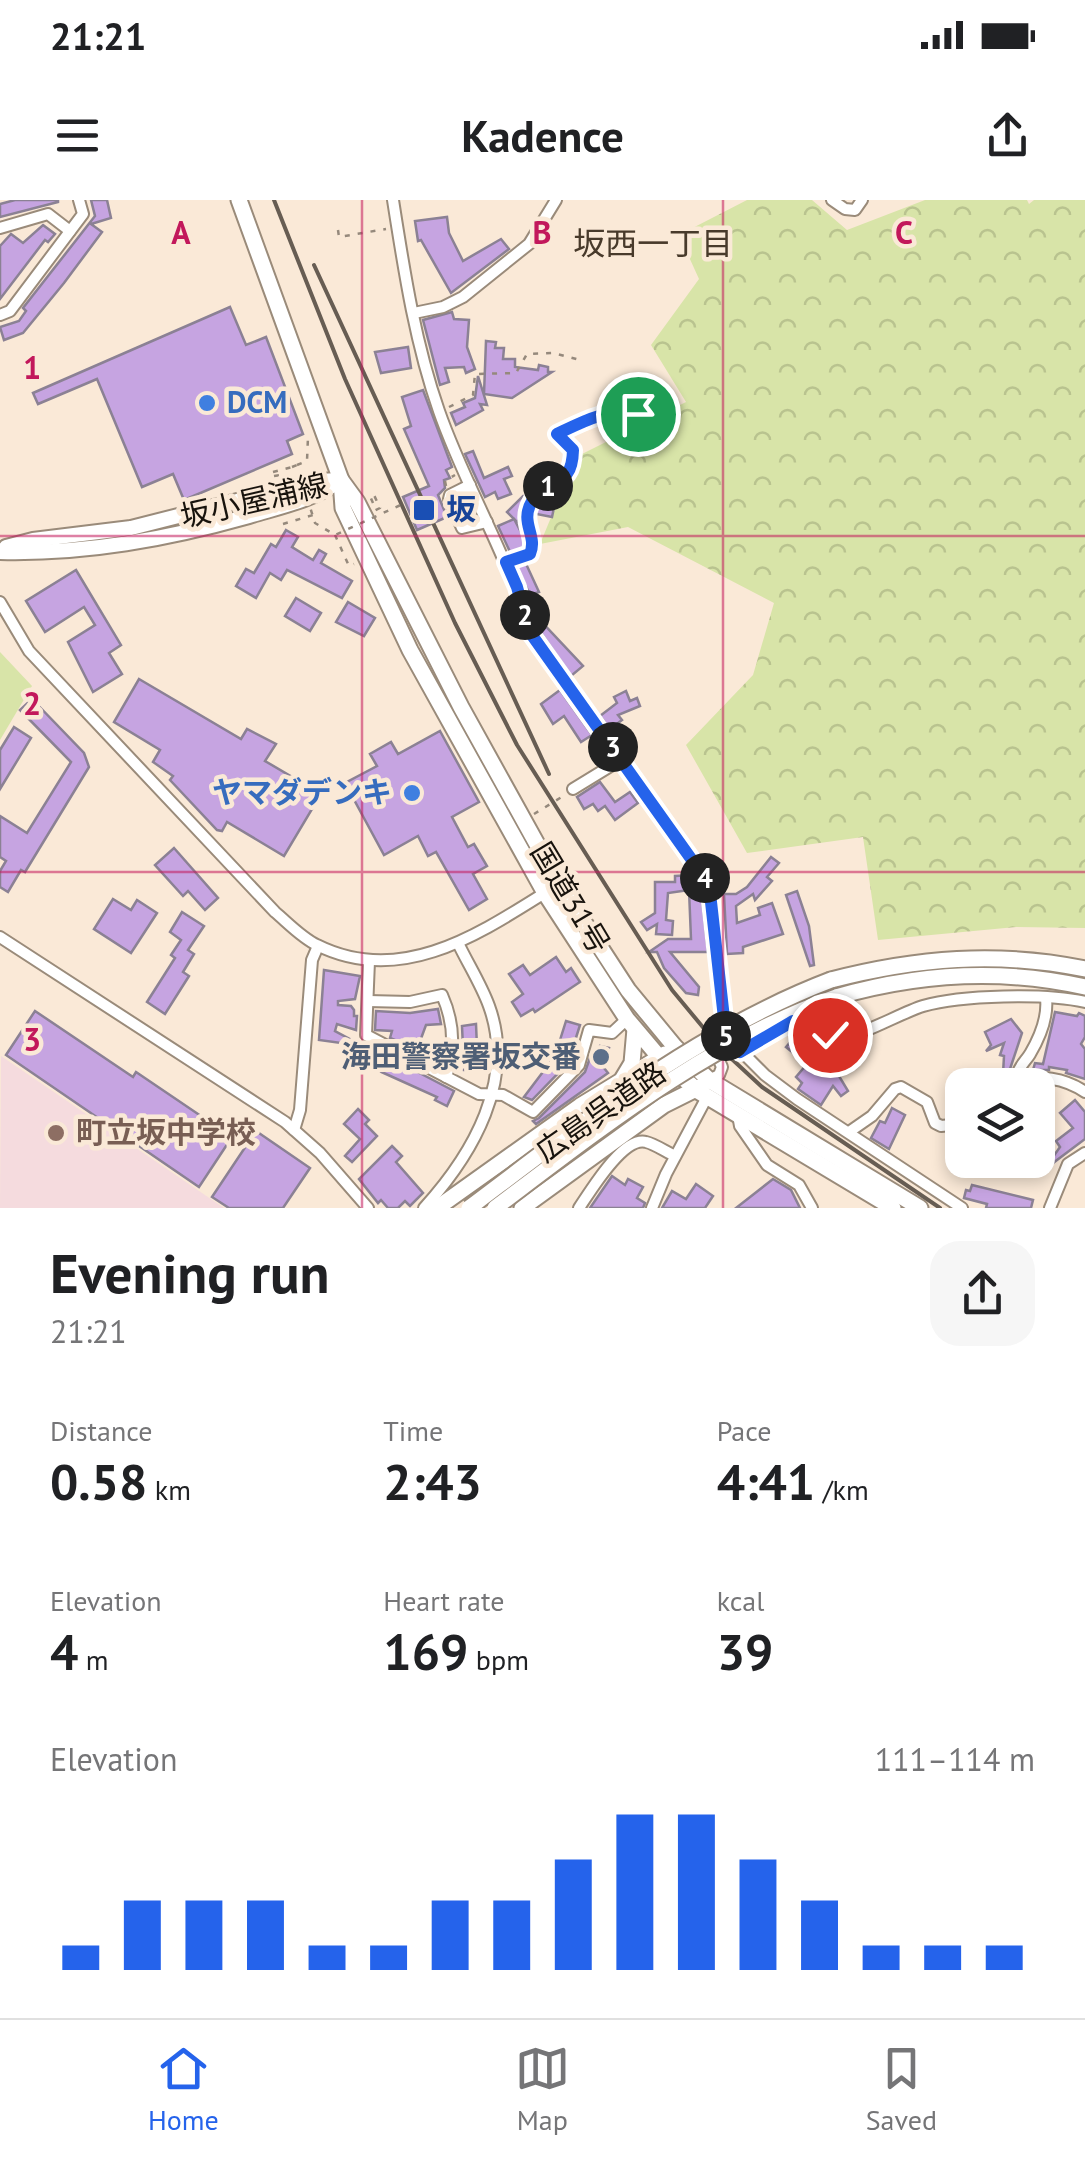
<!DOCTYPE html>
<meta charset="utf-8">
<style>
body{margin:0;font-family:"PT Sans","Noto Sans JP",sans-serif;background:#f6f6f6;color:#202124;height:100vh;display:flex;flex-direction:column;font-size:38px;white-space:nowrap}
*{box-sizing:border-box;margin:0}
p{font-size:32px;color:#757577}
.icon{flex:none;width:55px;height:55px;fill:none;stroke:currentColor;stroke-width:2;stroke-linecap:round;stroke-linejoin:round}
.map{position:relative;height:1008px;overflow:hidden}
.details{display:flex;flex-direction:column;background:#fff;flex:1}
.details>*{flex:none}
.buttons{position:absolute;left:945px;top:868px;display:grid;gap:20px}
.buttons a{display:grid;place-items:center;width:110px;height:110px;border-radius:20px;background:#fff;box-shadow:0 5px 15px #0003;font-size:50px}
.pin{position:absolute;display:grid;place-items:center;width:85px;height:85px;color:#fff;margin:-42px;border:5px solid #fff;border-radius:50%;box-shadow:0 2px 10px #0007}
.km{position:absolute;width:50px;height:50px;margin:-25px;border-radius:50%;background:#222;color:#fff;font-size:28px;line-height:50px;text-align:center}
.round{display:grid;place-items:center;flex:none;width:105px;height:105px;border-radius:30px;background:#f6f6f6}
.head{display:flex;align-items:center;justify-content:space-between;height:170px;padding:0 50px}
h1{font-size:55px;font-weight:800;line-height:75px}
.figures{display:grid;grid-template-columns:repeat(3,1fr);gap:15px;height:170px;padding:10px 50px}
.figures div{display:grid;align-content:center}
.figures b{font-size:50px;font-weight:800}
.figures small{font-size:28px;font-weight:400}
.figures p{font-size:28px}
.chart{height:280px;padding:20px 50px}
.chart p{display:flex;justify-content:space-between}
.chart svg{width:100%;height:180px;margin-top:10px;stroke:#2563eb;stroke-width:6}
.status{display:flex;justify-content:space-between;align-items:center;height:70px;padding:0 50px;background:#fff;direction:ltr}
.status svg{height:28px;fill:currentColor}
header{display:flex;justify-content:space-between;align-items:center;height:130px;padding:0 50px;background:#fff;font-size:45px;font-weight:800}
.dock{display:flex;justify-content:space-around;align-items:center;height:140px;border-top:2px solid #e0e0e0;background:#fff;font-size:28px;color:#757577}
.dock a{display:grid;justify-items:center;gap:5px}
.dock .selected{color:#2563eb}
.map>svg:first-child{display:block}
.education{fill:#f5dbde}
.forest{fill:url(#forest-crowns)}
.green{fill:#d8e4a8}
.building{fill:#c6a4e1;stroke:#8b8194;stroke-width:2.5}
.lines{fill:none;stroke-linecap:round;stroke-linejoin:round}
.minor-casing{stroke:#9a8b7a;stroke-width:14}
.major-casing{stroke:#9a8b7a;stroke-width:18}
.highway-casing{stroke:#9a8b7a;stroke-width:19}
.path{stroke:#95897c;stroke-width:2.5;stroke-dasharray:5 8;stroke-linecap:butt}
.minor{stroke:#fff;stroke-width:10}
.major{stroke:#fff;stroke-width:14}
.highway{stroke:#fff;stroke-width:15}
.rail{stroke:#675d53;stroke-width:4}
.highway-bridge-casing{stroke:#9a8b7a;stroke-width:19;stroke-linecap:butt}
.path-bridge{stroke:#95897c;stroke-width:2.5;stroke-dasharray:5 8;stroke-linecap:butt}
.highway-bridge{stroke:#fff;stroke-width:15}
.route-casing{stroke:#fff;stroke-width:20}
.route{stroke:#2563eb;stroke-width:12}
.grid{fill:none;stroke:#c2185b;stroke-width:2.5;stroke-opacity:0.55}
.shop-dot{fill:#3f7fe0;stroke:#fae9d7;stroke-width:4}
.transit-dot{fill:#1a4fb4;stroke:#fae9d7;stroke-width:4}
.service-dot{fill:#5c6f8a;stroke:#fae9d7;stroke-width:4}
.education-dot{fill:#8d6e63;stroke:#fae9d7;stroke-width:4}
.labels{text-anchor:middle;stroke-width:9;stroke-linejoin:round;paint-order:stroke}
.shop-label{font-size:30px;font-weight:bold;fill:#366cbe;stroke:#fae9d7;text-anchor:start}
.street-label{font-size:30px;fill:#18130d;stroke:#fae9d7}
.transit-label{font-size:30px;font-weight:bold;fill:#164399;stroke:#fae9d7;text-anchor:start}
.service-label{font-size:30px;font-weight:bold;fill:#4e5e75;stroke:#fae9d7;text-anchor:end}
.education-label{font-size:30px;font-weight:bold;fill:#785e54;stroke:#fae9d7;text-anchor:start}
.neighbourhood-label{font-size:32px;fill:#483a2b;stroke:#fae9d7}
.grid-label{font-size:32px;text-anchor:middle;font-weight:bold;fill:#c2185b;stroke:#fae9d7;stroke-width:9;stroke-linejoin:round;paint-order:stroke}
</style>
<div class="status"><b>21:21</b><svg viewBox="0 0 49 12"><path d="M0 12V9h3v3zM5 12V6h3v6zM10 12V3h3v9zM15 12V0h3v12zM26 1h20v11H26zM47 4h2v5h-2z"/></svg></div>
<header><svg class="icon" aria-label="menu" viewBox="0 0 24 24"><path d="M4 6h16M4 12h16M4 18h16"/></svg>Kadence<svg class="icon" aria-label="share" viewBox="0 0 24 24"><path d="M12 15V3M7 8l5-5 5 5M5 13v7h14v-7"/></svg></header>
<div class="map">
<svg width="1085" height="1008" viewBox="0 0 1085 1008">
<defs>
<pattern id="forest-crowns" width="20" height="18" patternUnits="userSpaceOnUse" patternTransform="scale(2.5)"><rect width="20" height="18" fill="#d8e4a8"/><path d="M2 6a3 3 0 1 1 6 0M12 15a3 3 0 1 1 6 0" fill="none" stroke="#b9c38f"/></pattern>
</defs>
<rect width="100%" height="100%" fill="#fae9d7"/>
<!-- education -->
<path class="education" d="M1,856L224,1008H0Z"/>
<!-- forest -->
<path class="forest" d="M747,0H812L847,30L925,0H1027L1029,4L1034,0H1085V728L1016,727L878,740L863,637L747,653L686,545L753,475L774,403L628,327L540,344L576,257L686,202L651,145L699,79L679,35Z"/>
<!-- green -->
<path class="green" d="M0,452L32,486L0,540Z"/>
<!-- building -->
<g class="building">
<path d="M15,0H58V2L0,17V4Z"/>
<path d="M91,0H107L111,18L91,24L102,32L64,83L23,133L4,140L0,127L19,121L26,111L23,108L95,16Z"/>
<path d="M447,17L449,33L463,61L501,39L509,49L451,93L421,40L418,41L415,21Z"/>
<path d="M43,25L55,34L48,42L45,40L0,99V46L11,34L23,43Z"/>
<path d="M230,107L246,145L266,137L303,234L287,241L292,254L184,300L173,274L142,287L97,179L38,204L33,193Z"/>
<path d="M452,112L454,119L469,120L467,147L475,169L466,173L464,167L445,168L449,182L440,185L423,120Z"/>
<path d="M486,141L496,142L495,148H504L503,159H515V167L538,170L539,165L548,167V172H552L512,198L484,194Z"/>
<path d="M408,147L411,168L381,173L375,152Z"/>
<path d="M478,176L487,205L480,204L483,210L456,225L451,213L465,207L463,203L475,198Z"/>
<path d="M423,190L452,267L446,270L450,278L444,280L445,288L438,295L447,317L417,330L403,297L429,286L404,229L411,226L402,197Z"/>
<path d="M473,251L484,278L508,267L512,276L504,279L511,294L498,299L495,292L485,297L465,254Z"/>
<path d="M523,296L555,303L552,317L527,312L517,322L507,312Z"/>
<path d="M514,319L530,349L521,353L539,392L530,395L498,326Z"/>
<path d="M286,330L298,337L292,347L313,360L319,350L326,354L321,363L352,381L342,398L287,370L281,380L270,373L256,398L236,386L246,369L254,373L271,344L276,347Z"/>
<path d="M76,370L121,445L109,453L122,474L93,492L68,442L95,425L84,407L45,432L26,401Z"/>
<path d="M296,398L321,413L310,431L285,416Z"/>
<path d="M348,402L375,418L364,436L336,422Z"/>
<path d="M540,406L545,416L539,419L583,466L571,476L537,427L531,409Z"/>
<path d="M139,479L241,539L247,529L276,544L265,561L321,594L284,656L227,622L222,631L217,630L170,580L173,576L153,562L160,550L114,522Z"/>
<path d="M560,490L592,535L581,542L564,516L553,524L541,504Z"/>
<path d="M626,491L630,501L637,498L640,506L618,515L622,520L610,529L600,516L617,503L614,497Z"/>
<path d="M32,499L84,553L89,567L25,672L21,670L8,692L0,687V671L6,661L0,657V616L27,633L71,562L20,510Z"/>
<path d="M14,527L31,538L0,589V550Z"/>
<path d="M440,531L479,602L452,617L468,647L474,644L487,666L473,674L487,699L469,710L436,652L428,656L418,636L384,655L345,583L377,566L370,554L391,542L398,554Z"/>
<path d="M600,582L615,602L630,592L638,603L615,620L605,606L598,611L593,604L584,609L577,597Z"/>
<path d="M174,648L218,698L205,710L188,691L183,696L155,665Z"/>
<path d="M771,657L779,663L767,677L772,681L755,700L753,694L736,706L737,723L760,715L758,708L772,703L783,734L743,747V753L727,754L724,694H736L747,687Z"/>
<path d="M692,675L699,685L702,700L708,752H670L699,787L698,795L686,793L664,768L657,752H649L668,739H691L689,690L668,693L666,720L673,721L672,735L656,734L657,724L647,730L641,722L655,713V682H675V676Z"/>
<path d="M797,691L809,726L814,765L810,766L786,695Z"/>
<path d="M113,699L131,710L137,700L157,713L131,753L94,729Z"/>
<path d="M182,712L204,726L188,750L194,754L183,772L189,776L165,814L147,802L175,758L171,755L181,740L170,732Z"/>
<path d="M556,757L566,772L571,768L580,782L535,812L533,809L521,816L512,802L523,794L509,774L523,765L530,775Z"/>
<path d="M324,770L360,776L355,799L338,801V805L351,806L354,810V816H357L356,830L337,824L335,831L363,846L319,840Z"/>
<path d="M438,809L441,824L426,825L419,844L443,848L441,861L430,859L426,853L390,838L392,831L375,830L376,811L410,813Z"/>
<path d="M35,811L133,877L136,872L232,937L199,987L6,855Z"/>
<path d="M1055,812L1077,816L1079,813L1085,816V837L1081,844L1085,849V879L1066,873L1067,870L1049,867V870H1033L1035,863L1043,864Z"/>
<path d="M1011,819L1022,833L1008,875L1003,874L1004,856L1000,855L1004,843L986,851L991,845L985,832Z"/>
<path d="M566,821L580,825L568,863L532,900L524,897L555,856Z"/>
<path d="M476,824L478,870H464L462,826Z"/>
<path d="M799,832L817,846L815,849L833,866L848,891L841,896L833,886L821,905L798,889L802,883L796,877L807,864L786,847Z"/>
<path d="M600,846L609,848L604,868L608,873L536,924L533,921L539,918L585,872L592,852L598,854Z"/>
<path d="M373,849L386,856L385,860L407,870L408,867L454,891L447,906L435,900L437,897L366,865Z"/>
<path d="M1075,900L1085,912V939L1049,966L1048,964L1060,947L1056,941L1073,928L1060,913Z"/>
<path d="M892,908L905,915L889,949L871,938L880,921L885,923Z"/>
<path d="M358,909L369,920L365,924L377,936L352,962L345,956L360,939L344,924Z"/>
<path d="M256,931L310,968L283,1008H229L212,997Z"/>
<path d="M392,946L402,956L396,962L423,993L410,1006L405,1001L398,1008H388L381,1000L378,1003L359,979Z"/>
<path d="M612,976L625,985L628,979L643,987L637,998L645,1003L643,1008H590Z"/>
<path d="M773,979L791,990L800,1008H736Z"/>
<path d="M696,984L713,996L705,1008H662L672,991L686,999Z"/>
<path d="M972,985L1033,1000L1031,1008H986L987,1004L964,998L966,990L970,991Z"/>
</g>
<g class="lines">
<defs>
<g id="minor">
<path d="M393,0C404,70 415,143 439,211C465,286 508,354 529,431L709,684L726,836L765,875L797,899L962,1008"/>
<path d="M832,0L845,9L855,10L862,0"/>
<path d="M0,28L48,14L70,31"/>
<path d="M414,113L443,107L463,97L529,44L556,0"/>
<path d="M0,115L10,111L83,14L79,0"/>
<path d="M470,285L450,295L449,299L462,328L487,322"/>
<path d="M0,402L29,451L275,712C288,723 302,738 317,745C405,789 486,729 559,684"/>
<path d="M573,589L622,559"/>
<path d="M0,737L285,922L320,953L368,1008"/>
<path d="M369,761L366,835L479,894L503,895L533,912L579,865L589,830L612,833L627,819"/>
<path d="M368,801L410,802L442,795C454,822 456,848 446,877"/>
<path d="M740,852C758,841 788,815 809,823C821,828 831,839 844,837C861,836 903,812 923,806C961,795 1046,793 1085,802"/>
<path d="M709,880L719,875L722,867L718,858L720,851"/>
<path d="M1020,881L1017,875C1020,865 1025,862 1030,854C1040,837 1048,816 1046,798"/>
<path d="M1018,885C1035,871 1068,880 1085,892"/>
<path d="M738,915L740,926L767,965L799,985L812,1008"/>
<path d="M294,930L300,910L312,760L318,746"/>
<path d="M849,932L872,916L895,889L901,887L927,902L935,923L941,926L962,924"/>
<path d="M424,1008C473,954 516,880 489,806C481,784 468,764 458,743"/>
<path d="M579,1008C590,992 623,936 646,942C655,944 666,952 675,956"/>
<path d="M652,1008L666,974L707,897"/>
<path d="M1050,1008L1068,964L1085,953"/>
</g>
<g id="major">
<path d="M6,347L33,340L131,328L316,281L341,280"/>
<path d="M0,352C86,354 167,339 249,316C282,306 313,300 341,280"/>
</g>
<g id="highway">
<path d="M239,0L341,280L343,308L410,450L545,693L627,819L660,858L698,891L893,1008"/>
<path d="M341,280L357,302L461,507L559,684L628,790L675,847L709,880L920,1008"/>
<path d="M831,780C916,758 998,751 1085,769"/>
<path d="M836,797C919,773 1001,768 1085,787"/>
<path d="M623,878L632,863L635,829"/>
<path d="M437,1008L580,906L665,854"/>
<path d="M522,1008L664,905L702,886"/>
</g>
</defs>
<!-- minor casing -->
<use href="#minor" class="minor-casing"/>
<!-- major casing -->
<use href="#major" class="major-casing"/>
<!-- highway casing -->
<use href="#highway" class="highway-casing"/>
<!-- path -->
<g class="path">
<path d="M338,30L339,37L386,29"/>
<path d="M449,207L473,195L475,174L516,173L527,154L553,153L580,160"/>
<path d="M297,265L307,261L308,237"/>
<path d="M273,272L292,267"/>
<path d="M274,276L286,274"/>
<path d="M446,286L445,281L455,275"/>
<path d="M373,303L370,296L374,295L380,308L374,311"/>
<path d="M283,324L313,315"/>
<path d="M335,335L349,366L354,364"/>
<path d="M517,359L530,354L533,349C532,338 525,328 526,317C532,283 558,288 569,273C574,267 573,257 573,250L557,234C572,227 588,216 604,214C624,211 635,215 653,206"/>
<path d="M534,614L565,595"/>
</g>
<!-- minor -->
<use href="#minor" class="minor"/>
<!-- major -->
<use href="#major" class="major"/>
<!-- highway -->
<use href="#highway" class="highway"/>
<!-- rail -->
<g class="rail">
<path d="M274,0L345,179L455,423L517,545L672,790L721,849L762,887L940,1008"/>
<path d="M314,65L549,574"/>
</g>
<defs>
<g id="highway-bridge">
<path d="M469,1008C582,923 697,831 831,780"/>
<path d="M495,1008C601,928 710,841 836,797"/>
</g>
</defs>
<!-- highway-bridge casing -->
<use href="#highway-bridge" class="highway-bridge-casing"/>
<!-- path-bridge -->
<path class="path-bridge" d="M292,267L297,265L315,323L335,335L405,303"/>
<!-- highway-bridge -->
<use href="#highway-bridge" class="highway-bridge"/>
</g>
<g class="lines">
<defs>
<path id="route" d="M638,214C607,208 584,221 557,234L573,250C572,291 549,273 532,301C519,323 538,335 530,354L506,362L517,387L529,431L709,684L726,836L740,852L793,821L806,822L830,835"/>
</defs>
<!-- route casing -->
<use href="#route" class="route-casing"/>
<!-- route -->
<use href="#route" class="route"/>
</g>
<!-- grid -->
<path class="grid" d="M362,0V1008M723,0V1008M0,336H1085M0,672H1085"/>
<!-- markers -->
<g class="shop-dot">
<circle cx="207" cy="203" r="10"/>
<circle cx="412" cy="593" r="10"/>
</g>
<rect class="transit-dot" x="412" y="298" width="24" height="24" rx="5"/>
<circle class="service-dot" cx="601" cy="857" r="10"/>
<circle class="education-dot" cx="56" cy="933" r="10"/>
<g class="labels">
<!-- shop labels -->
<g class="shop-label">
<text x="227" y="213">DCM</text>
<text x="392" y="603" text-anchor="end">ヤマダデンキ</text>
</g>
<!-- street labels -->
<g class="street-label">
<text transform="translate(254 301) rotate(-13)" y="10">坂小屋浦線</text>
<text transform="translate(570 698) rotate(59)" y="10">国道31号</text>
<text transform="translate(601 912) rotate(-35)" y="10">広島呉道路</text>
</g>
<!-- transit labels -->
<g class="transit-label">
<text x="446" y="320">坂</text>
</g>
<!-- service labels -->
<g class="service-label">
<text x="581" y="867">海田警察署坂交番</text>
</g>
<!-- education labels -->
<g class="education-label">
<text x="76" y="943">町立坂中学校</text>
</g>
<!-- neighbourhood labels -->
<g class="neighbourhood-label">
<text x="653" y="55">坂西一丁目</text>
</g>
</g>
<g class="grid-label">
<text x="181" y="44">A</text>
<text x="542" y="44">B</text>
<text x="904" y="44">C</text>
<text x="32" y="179">1</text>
<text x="32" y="515">2</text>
<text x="32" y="851">3</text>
</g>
</svg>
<div class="buttons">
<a><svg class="icon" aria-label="layers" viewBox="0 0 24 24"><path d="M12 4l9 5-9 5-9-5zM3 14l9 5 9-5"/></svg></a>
</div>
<div class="pin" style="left:638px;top:214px;background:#1e9e55"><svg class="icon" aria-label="arrive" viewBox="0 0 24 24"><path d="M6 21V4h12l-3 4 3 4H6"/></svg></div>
<div class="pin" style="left:830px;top:835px;background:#d93025"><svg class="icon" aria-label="check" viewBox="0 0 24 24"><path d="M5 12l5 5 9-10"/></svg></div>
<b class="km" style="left:548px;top:286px">1</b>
<b class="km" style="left:525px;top:415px">2</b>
<b class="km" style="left:613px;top:547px">3</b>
<b class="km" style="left:705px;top:678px">4</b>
<b class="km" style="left:726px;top:836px">5</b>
</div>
<section class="details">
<div class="head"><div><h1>Evening run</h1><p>21:21</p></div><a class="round"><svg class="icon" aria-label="share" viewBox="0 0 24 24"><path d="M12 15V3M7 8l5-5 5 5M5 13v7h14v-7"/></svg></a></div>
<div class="figures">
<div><p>Distance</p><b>0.58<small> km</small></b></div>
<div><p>Time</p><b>2:43</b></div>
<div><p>Pace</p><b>4:41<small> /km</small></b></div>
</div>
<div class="figures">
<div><p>Elevation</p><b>4<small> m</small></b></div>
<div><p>Heart rate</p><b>169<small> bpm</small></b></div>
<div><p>kcal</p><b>39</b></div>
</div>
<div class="chart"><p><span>Elevation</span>111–114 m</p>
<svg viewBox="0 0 160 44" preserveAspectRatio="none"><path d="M5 44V38M15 44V27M25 44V27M35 44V27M45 44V38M55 44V38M65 44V27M75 44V27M85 44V17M95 44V6M105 44V6M115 44V17M125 44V27M135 44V38M145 44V38M155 44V38"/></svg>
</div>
</section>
<nav class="dock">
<a class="selected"><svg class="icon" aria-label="home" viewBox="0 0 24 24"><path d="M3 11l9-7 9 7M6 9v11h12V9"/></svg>Home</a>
<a><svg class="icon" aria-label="map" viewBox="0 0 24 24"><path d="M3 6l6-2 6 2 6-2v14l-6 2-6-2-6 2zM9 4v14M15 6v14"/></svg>Map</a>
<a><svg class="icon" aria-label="saved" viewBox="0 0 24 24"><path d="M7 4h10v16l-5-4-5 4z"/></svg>Saved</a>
</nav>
